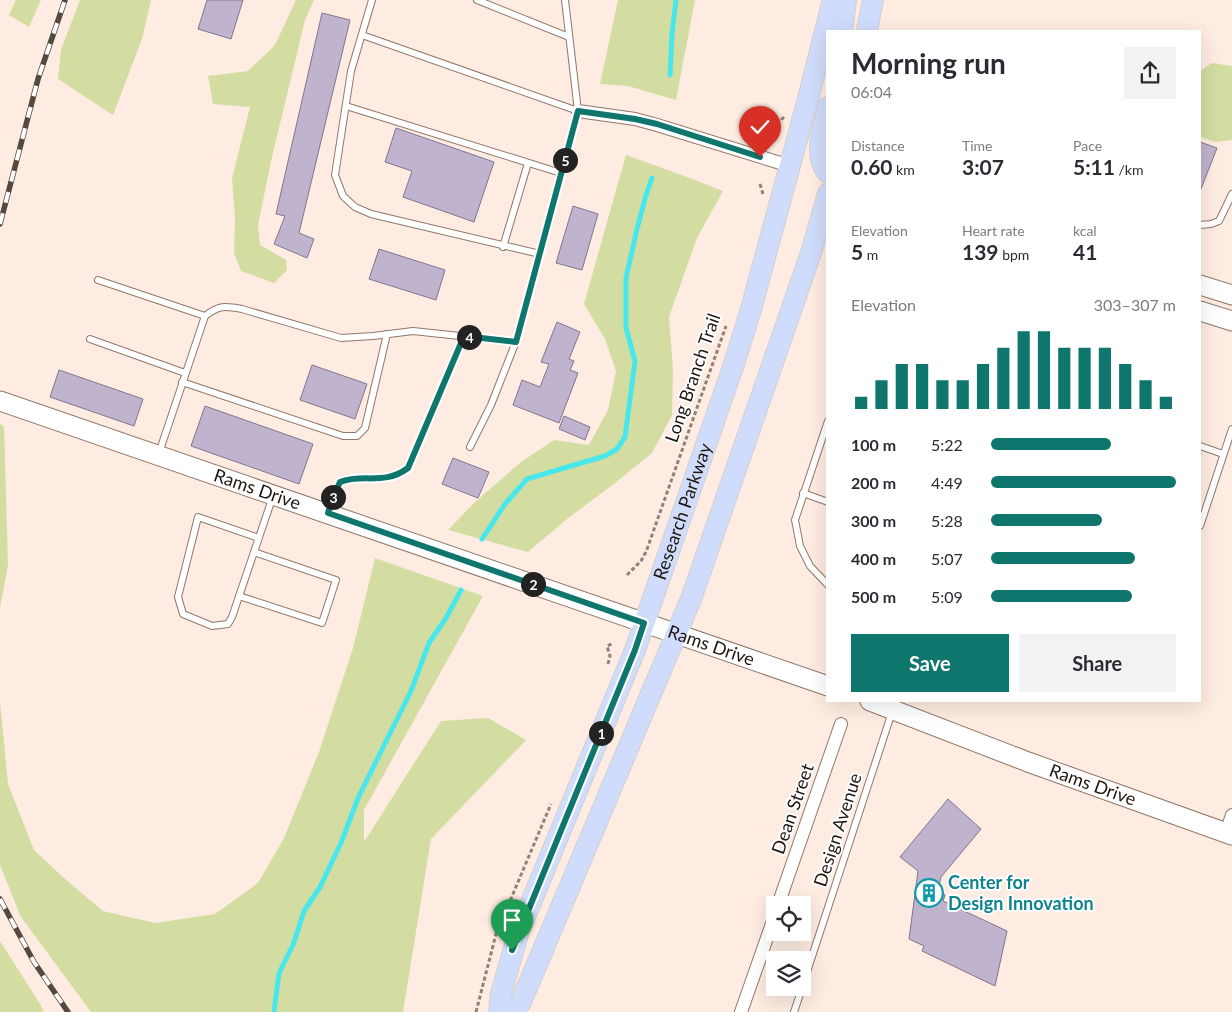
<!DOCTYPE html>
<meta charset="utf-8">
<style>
body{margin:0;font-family:Lato,sans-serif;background:#f2f2f3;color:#2b2b33;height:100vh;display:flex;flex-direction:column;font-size:19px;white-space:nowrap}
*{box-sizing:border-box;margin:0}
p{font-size:16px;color:#7c7c81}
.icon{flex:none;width:28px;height:28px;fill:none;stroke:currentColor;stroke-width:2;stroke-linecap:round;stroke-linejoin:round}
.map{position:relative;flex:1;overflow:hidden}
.panel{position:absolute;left:826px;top:30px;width:375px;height:672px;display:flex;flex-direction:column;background:#fff;border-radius:0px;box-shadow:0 5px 20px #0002}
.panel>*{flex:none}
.buttons{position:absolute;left:766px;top:896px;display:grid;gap:10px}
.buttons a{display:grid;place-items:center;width:45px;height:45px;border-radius:0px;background:#fff;box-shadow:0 5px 20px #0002;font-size:25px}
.pin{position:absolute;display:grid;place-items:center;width:42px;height:42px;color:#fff;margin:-51px -21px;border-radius:50% 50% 50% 0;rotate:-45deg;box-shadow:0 0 5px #0007}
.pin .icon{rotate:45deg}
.km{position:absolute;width:25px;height:25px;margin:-12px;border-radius:50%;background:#222;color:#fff;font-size:14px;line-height:25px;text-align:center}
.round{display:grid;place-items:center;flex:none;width:52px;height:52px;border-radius:0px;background:#f2f2f3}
.overview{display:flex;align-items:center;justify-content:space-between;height:85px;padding:0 25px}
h1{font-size:28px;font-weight:700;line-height:38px}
.metrics{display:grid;grid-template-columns:repeat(3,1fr);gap:8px;height:85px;padding:5px 25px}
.metrics div{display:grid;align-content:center}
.metrics b{font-size:21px;font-weight:700}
.metrics small{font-size:14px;font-weight:400}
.metrics p{font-size:14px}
.chart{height:140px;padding:10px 25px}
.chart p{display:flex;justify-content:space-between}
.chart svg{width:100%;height:90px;margin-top:5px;stroke:#0f766e;stroke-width:6}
.primary-button{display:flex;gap:10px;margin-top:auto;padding:10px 25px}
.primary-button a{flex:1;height:58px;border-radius:0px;background:#0f766e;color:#fff;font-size:20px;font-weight:700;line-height:58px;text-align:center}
.primary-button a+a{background:#f2f2f3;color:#2b2b33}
ul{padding:0 25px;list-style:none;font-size:16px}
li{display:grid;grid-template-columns:80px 60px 1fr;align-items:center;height:38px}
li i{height:12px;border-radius:6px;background:#0f766e}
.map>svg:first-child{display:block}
.green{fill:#d3dda2}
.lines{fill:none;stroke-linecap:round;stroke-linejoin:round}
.stream{stroke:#49e7ec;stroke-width:5}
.building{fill:#bfb3ce;stroke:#81768f}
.lane-casing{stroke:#917868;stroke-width:8}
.street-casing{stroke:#917868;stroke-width:14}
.secondary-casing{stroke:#917868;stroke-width:21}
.primary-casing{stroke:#d2d0cf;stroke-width:22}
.path{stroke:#908279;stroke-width:3;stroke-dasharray:4 2.5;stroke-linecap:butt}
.lane{stroke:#fff;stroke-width:6}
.street{stroke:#fff;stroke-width:12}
.secondary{stroke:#fff;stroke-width:19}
.primary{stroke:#cfdcfb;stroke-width:20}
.rail-casing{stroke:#544941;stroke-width:5.5}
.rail{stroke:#fff;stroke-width:4;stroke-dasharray:11;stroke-linecap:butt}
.route-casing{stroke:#fff;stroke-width:10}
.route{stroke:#0f766e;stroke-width:6}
.labels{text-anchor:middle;stroke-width:4;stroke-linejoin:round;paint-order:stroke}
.street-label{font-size:18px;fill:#1f160f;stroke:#fff}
.culture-label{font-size:18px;font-weight:bold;fill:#0d838f;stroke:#fff;text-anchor:start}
</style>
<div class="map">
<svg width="1232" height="1012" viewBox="0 0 1232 1012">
<rect width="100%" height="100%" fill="#feece2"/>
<!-- green -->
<g class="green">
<path d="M16,0H41L29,27L9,15Z"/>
<path d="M80,0H151L142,39L113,115L58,79L61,50Z"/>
<path d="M296,0H314L305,20L272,157L258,225L260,245L286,260L287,270L274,283L241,271L234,253L235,218L232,178L250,107L213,104L208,76L248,71L275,45Z"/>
<path d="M618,0H695L676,100L628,86L600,84Z"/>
<path d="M1212,63L1232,66V140L1216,142L1200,137V71Z"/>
<path d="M626,155L679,174L723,191L697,238L669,317L673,370L672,415L652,453L615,483L567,519L528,552L448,530L474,503L521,462L554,440L589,445L608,410L616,371L605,339L584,304Z"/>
<path d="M0,424L4,426L8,565L0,608Z"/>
<path d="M375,558L483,596L364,810V842L441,721L488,718L526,740L431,839L403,1012H91L21,917L0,865V701L8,784L34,850L64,878L103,911L155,923L215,914L258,883L284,838L319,752L353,648Z"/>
<path d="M0,941L40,1004L44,1012H0Z"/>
</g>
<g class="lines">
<!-- stream -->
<g class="stream">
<path d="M670,75L672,34L676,0"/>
<path d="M482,539L505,504L527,479L605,456L617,449L625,437L635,361L626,328V278L637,229L646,195L652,178"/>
<path d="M274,1012L279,973L293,945L304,911L320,887L341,843L358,798L411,691L429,643L446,618L461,590"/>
</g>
</g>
<!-- building -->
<g class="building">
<path d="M207,0H243L231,39L198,29Z"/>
<path d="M322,13L350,20L299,233L314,239L307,258L274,244L285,216L276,214Z"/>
<path d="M396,128L494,162L474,222L403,197L412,171L385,162Z"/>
<path d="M1200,142L1217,148L1201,189L1200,188Z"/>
<path d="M573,206L598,214L582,270L556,263Z"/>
<path d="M379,249L445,270L436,300L369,279Z"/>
<path d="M557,322L580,332L569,359L574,361L570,370L578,373L559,423L513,405L522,380L540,387L549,364L541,362Z"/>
<path d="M312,365L367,384L355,419L300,400Z"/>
<path d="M59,370L143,399L134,426L50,397Z"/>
<path d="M205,406L313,444L299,484L191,446Z"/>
<path d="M564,416L590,427L585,440L559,429Z"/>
<path d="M453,458L489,472L478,498L442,484Z"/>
<path d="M948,799L981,829L941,877L938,890L945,895L943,901L1007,931L995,986L922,951L924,946L909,939L918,871L900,857Z"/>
</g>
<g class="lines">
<defs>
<g id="lane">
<path d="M372,0L351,71L335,175L343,196L355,207L371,214L540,254"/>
<path d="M477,0L569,37"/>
<path d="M362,35L578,111"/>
<path d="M346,106L561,173"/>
<path d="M1200,225L1211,224L1219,221L1232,194"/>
<path d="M503,247L528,163"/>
<path d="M98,280L205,316"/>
<path d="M90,339L185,373"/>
<path d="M182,382L343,436H357L365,428L387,334"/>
<path d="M828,421L795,520L800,546L810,566L828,585"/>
<path d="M1200,446L1223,454"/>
<path d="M470,447L491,405L517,339L578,111L565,0"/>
<path d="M159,453L205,316C219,305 225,306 242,309L341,338L373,336L413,331L516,342"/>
<path d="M803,493L828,502"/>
<path d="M328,512L332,499L340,482C363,473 384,486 408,468L464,336"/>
<path d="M1200,526L1232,429"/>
<path d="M259,538L198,517L178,597L183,614L212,626L228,624L232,617L273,496"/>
<path d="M239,596L322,623L336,580L254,552"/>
<path d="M802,987L892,712"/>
<path d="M794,1012L802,988"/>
</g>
<g id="street">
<path d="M578,111L635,119L657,125L790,166"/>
<path d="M1226,833L1232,815"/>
<path d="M778,905L841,724"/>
<path d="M741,1012L775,915"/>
</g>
<g id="secondary">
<path d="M1200,285L1232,295"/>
<path d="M1200,311L1232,321"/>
<path id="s1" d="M0,401L828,686"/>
<path id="s2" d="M870,701L1028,762L1232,835"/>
</g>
<g id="primary">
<path d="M842,31L846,0"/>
<path d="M867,31L873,0"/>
<path d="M828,107C823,128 813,155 828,173"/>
<path id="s3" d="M499,1012L501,994L518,934L635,650L734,364L751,309L808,99L833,0"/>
<path d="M514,1012L521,1002L691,599L811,253L828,194"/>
</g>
</defs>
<!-- lane casing -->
<use href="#lane" class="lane-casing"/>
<!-- street casing -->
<use href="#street" class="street-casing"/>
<!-- secondary casing -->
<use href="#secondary" class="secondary-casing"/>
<!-- primary casing -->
<use href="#primary" class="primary-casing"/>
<!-- path -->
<g class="path">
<path d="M772,129L784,117"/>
<path d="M760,184L763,194"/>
<path d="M627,575L641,561L646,552L726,326"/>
<path d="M608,664L610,656L607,646L612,644"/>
<path d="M476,1012L496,934L551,804"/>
</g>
<!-- lane -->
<use href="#lane" class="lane"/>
<!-- street -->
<use href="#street" class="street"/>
<!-- secondary -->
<use href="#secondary" class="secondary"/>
<!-- primary -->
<use href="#primary" class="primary"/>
<defs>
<g id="rail">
<path d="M0,224L38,79L65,0"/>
<path d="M0,899L34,962L68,1012"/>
</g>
</defs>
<!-- rail casing -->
<use href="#rail" class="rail-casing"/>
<!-- rail -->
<use href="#rail" class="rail"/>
</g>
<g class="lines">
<defs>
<path id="route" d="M512,950L635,650L644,623L328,513L332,499L340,482C363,473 384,486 408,468L464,336L516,342L578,111L635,119L657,124L760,157"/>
</defs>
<!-- route casing -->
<use href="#route" class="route-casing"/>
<!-- route -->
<use href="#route" class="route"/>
</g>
<!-- icons -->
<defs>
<symbol id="building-ring" viewBox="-11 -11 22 22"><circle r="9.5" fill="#fff" stroke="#0f9aa8" stroke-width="1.5"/><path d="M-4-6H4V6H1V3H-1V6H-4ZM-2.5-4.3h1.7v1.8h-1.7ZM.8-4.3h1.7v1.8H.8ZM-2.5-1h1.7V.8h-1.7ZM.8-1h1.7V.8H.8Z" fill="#0f9aa8"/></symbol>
</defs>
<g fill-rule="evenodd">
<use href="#building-ring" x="913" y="877" width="32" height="32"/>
</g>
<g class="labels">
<!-- street labels -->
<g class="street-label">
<text transform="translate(693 378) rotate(-71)" y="6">Long Branch Trail</text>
<text dy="6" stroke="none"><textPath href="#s1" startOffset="272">Rams Drive</textPath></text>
<text dy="6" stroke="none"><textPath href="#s3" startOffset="534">Research Parkway</textPath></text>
<text dy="6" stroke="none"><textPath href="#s1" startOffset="752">Rams Drive</textPath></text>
<text dy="6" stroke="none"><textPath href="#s2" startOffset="238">Rams Drive</textPath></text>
<text transform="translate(793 809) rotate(-71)" y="6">Dean Street</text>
<text transform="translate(838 830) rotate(-72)" y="6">Design Avenue</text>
</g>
<!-- culture labels -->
<g class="culture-label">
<text x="948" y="889">Center for<tspan x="948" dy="21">Design Innovation</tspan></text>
</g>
</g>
</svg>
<div class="buttons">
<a><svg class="icon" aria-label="locate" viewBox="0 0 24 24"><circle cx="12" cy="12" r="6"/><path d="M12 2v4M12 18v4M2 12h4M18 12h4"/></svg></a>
<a><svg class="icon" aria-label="layers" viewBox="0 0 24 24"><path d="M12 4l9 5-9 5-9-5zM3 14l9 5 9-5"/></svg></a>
</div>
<div class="pin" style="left:512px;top:950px;background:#1e9e55"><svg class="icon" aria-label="arrive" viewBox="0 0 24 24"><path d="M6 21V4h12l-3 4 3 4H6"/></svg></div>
<div class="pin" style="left:760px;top:157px;background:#d93025"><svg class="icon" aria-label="check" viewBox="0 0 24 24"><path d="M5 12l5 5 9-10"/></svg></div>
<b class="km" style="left:601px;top:733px">1</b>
<b class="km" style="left:533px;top:584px">2</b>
<b class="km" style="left:333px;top:497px">3</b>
<b class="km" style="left:469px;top:337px">4</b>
<b class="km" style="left:565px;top:160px">5</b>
<section class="panel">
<div class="overview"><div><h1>Morning run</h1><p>06:04</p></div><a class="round"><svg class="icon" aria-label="share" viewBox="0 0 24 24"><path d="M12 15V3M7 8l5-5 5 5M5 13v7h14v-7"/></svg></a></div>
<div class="metrics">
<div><p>Distance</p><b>0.60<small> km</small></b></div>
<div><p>Time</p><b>3:07</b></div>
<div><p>Pace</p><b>5:11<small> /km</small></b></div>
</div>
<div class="metrics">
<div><p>Elevation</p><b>5<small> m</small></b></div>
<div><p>Heart rate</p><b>139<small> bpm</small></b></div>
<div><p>kcal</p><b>41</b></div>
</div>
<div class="chart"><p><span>Elevation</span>303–307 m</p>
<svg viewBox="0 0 160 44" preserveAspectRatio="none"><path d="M5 44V38M15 44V30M25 44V22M35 44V22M45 44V30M55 44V30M65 44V22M75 44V14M85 44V6M95 44V6M105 44V14M115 44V14M125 44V14M135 44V22M145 44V30M155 44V38"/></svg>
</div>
<ul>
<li><b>100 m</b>5:22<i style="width:65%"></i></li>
<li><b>200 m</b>4:49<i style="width:100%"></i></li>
<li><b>300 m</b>5:28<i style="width:60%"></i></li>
<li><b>400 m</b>5:07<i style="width:78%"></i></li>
<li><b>500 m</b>5:09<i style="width:76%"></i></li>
</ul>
<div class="primary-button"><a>Save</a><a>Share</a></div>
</section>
</div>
